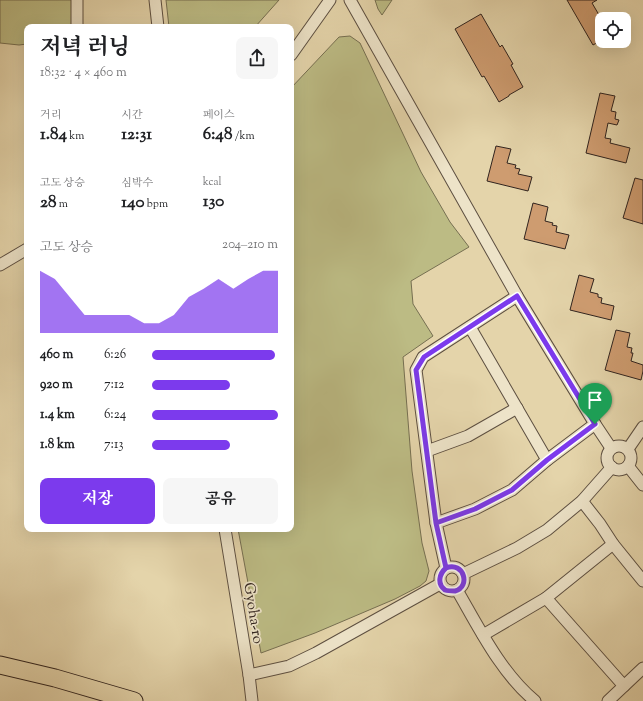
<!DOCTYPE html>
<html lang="ko">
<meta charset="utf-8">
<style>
body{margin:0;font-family:"Sorts Mill Goudy","Noto Serif KR",serif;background:#f6f6f6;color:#202124;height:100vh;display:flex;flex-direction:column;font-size:15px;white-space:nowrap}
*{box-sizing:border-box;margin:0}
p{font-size:13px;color:#757577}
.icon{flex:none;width:22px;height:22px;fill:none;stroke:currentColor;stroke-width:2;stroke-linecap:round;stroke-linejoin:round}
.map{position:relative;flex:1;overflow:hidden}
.details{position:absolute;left:24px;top:24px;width:270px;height:508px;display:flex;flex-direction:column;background:#fff;border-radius:8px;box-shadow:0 4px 16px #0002}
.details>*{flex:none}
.buttons{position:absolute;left:595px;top:12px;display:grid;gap:8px}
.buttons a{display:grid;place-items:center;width:36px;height:36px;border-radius:8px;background:#fff;box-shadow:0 4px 16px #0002;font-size:20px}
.pin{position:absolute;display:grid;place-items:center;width:34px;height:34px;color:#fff;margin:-41px -17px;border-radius:50% 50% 50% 0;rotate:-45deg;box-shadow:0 0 4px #0007}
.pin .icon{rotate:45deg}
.round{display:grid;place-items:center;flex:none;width:42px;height:42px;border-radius:8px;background:#f6f6f6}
.headline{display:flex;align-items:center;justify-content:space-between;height:68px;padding:0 16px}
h1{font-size:22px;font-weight:700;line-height:30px}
.metrics{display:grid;grid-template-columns:repeat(3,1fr);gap:6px;height:68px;padding:4px 16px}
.metrics div{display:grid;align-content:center}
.metrics b{font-size:17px;font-weight:700}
.metrics small{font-size:11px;font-weight:400}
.metrics p{font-size:11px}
.chart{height:112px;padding:8px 16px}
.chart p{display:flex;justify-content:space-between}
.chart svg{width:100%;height:72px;margin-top:4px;fill:#7c3aed;opacity:.7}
.primary-button{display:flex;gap:8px;margin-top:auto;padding:8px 16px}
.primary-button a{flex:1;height:46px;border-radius:8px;background:#7c3aed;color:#fff;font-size:16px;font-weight:700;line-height:46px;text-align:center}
.primary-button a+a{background:#f6f6f6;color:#202124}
ul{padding:0 16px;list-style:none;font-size:13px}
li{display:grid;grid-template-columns:64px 48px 1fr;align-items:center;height:30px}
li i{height:10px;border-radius:5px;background:#7c3aed}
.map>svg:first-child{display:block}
.green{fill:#bcbb84;stroke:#766f51}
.building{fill:#ce9c70;stroke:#30231e}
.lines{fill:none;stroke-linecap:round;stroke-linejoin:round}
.minor-casing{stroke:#5d4f41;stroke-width:13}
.highway-casing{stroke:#30231e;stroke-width:19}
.minor{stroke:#ede3c8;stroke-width:11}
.highway{stroke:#e4d4aa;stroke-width:17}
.route-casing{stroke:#fff;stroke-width:8}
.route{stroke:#7c3aed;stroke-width:5}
.labels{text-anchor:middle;stroke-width:3.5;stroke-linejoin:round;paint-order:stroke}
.street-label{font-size:15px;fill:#30231e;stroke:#ede3c8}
</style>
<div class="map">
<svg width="643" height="701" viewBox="0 0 643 701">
<rect width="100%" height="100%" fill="#e4d4aa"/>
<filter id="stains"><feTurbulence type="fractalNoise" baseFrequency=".005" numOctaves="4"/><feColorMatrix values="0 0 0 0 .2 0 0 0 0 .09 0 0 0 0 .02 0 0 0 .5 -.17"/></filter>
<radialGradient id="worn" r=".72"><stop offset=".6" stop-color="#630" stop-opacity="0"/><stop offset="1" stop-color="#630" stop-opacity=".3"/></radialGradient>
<!-- green -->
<g class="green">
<path d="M0,0H77V27H27V44L19,45L0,43Z"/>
<path d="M166,0H279L255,27H169Z"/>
<path d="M375,0H392L382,15L378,9Z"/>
<path d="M350,36L360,43L421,172L450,222L469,247L411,281L413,304L433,336L403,357L412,471L422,543L429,571L426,581L420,586L395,599L315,633L261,653L238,529H291V88L339,37Z"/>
</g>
<!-- building -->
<g class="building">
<path d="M567,0H597L592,3L602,20V40L593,45Z"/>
<path d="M481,14L500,47L502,45L513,64L511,65L523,87L509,95V96L499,102L484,76L482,77L455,29Z"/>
<path d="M600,93L615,96L611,111L616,112L615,119L619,120L617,125L608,123L605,138L611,139L610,143L630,148L626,163L586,153Z"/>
<path d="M496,146L511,149L507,163L516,165L515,168L520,169L518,174L532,177L528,191L487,181Z"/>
<path d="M635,178L643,180V224L623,218Z"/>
<path d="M533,203L548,207L545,221L553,223L552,225L557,226L556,232L569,235L565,249L524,239Z"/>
<path d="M579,275L594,279L590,292L598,294V297L602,298L601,303L614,306L611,320L570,310Z"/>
<path d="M616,330L630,333L627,347L632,348L631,353H633L631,361L643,365V371L641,380L605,370Z"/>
</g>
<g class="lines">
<defs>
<g id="minor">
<path d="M77,0V27"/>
<path d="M155,0L158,27"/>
<path d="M350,0L517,296L595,424L611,448"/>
<path d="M291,55L330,0"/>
<path d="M0,265L27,249"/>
<path d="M470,327L547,460"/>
<circle cx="619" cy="458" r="12"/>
<path d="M628,449L643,427"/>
<path d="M427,451L468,436L517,408"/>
<path d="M628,466L643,485"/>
<path d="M582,501L600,524L613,544L643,581"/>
<path d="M436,523L475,509L512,490L547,460L595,424"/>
<path d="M225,529L249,675L252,701"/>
<circle cx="452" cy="579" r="12"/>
<path d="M446,568L436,523L416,370L423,357L517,296"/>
<path d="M463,574L517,548L547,530L582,501L612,467"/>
<path d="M457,590C479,628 501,673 535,701"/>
<path d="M546,598L624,686"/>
<path d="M483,635L546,598L613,544"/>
<path d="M249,675L289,666L316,653L440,584"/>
<path d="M608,701L643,668"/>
</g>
<path id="highway" d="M0,665L55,678L134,701"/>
</defs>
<!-- minor casing -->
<use href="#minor" class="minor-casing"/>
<!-- highway casing -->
<use href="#highway" class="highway-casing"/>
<!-- minor -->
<use href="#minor" class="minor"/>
<!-- highway -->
<use href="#highway" class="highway"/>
</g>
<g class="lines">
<defs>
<path id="route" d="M595,424L547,460L512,490L475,509L436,523L446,568C439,574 437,584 445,590C448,591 452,591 455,591C471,587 464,561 446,568L436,523L416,370L424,357L517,296L595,424"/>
</defs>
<!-- route casing -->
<use href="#route" class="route-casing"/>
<!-- route -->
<use href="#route" class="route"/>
</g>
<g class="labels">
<!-- street labels -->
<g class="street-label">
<text transform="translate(254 613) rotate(81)" y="5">Gyoha-ro</text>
</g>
</g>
<rect width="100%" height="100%" filter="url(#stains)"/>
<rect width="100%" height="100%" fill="url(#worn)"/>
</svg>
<div class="buttons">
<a><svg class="icon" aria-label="locate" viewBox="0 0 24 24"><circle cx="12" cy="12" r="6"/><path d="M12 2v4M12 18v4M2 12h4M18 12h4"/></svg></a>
</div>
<div class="pin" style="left:595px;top:424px;background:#1e9e55"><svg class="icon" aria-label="arrive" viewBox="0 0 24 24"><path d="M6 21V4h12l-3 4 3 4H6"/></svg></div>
<section class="details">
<div class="headline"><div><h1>저녁 러닝</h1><p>18:32 · 4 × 460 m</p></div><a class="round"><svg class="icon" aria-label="share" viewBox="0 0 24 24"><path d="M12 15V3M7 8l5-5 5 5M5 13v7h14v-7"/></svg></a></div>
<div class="metrics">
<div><p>거리</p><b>1.84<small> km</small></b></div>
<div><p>시간</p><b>12:31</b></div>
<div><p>페이스</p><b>6:48<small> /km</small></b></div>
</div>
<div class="metrics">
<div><p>고도 상승</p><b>28<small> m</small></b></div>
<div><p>심박수</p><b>140<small> bpm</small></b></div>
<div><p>kcal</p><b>130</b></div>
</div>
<div class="chart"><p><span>고도 상승</span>204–210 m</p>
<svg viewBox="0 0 160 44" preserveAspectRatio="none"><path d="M0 44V6L10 11L20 22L30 33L40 33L50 33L60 33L70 38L80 38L90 33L100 22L110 17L120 11L130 17L140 11L150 6L160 6V44z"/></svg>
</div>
<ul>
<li><b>460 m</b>6:26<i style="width:98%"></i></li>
<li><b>920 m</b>7:12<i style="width:62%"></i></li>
<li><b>1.4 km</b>6:24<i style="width:100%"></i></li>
<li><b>1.8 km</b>7:13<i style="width:62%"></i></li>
</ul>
<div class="primary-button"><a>저장</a><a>공유</a></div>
</section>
</div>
